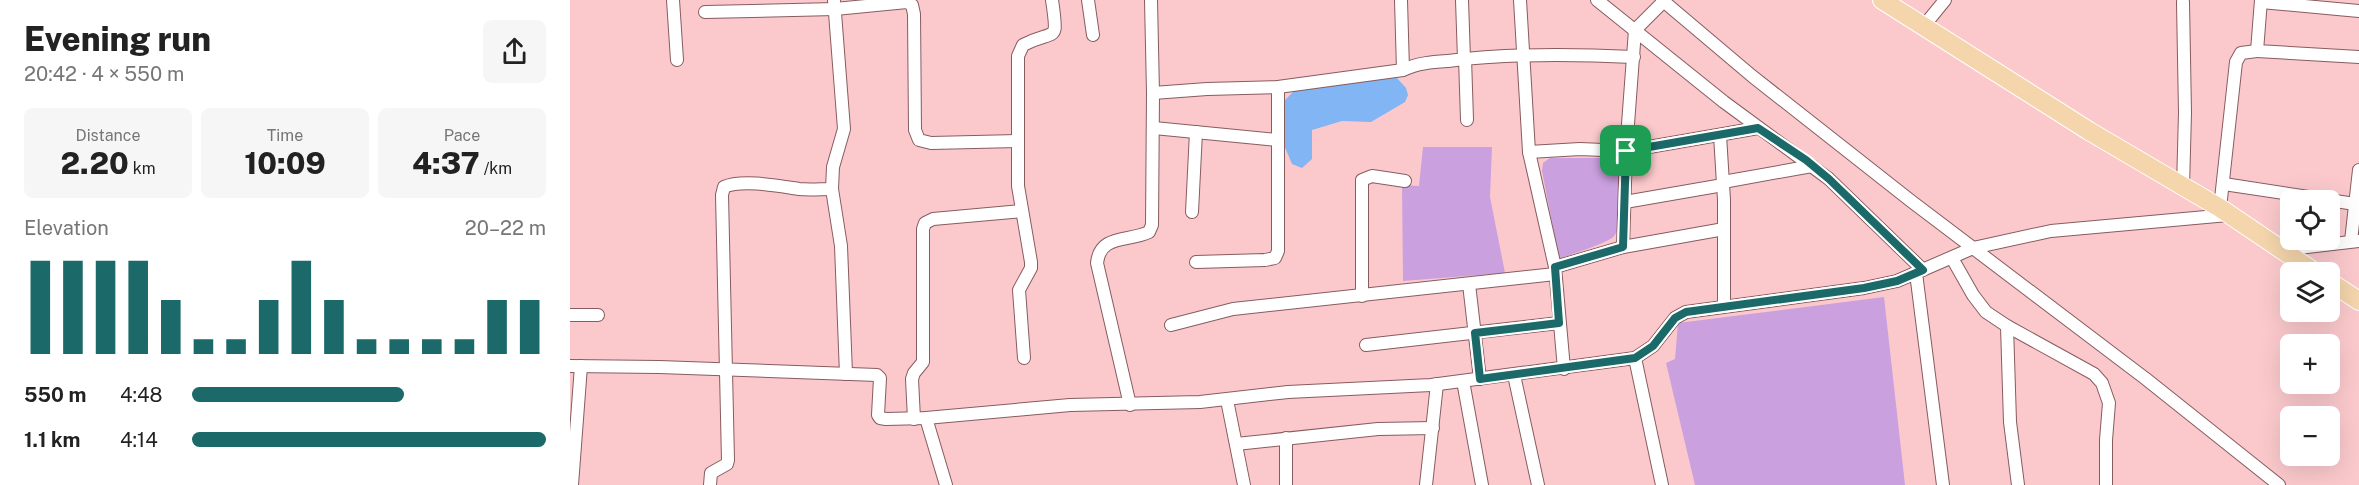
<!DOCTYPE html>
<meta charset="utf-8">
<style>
body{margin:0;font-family:"Public Sans",sans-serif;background:#f6f6f6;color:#222;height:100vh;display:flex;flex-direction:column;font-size:22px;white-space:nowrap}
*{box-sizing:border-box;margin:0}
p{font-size:20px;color:#767676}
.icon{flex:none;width:33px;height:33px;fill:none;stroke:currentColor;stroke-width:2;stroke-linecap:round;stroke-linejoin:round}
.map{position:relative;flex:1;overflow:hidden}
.panel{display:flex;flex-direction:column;background:#fff;width:570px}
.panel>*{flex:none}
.fabs{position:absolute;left:1710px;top:190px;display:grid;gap:12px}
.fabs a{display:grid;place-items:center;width:60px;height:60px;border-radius:9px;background:#fff;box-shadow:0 6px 24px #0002;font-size:30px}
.pin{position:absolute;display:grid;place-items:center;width:51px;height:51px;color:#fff;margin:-26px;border-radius:12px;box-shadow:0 3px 9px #0006}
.round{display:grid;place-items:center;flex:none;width:63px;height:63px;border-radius:9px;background:#f6f6f6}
.headline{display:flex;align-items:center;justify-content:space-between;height:102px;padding:0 24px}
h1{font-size:33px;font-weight:800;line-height:45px}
.stats{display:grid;grid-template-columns:repeat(3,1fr);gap:9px;height:102px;padding:6px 24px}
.stats div{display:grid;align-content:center;border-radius:9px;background:#f6f6f6;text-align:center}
.stats b{font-size:30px;font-weight:800}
.stats small{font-size:16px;font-weight:400}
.stats p{font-size:16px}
.chart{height:168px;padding:12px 24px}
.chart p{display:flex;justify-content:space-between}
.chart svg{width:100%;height:108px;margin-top:6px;stroke:#1b6968;stroke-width:6}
ul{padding:0 24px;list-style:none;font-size:20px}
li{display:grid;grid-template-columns:96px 72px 1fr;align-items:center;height:45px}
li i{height:15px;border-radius:8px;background:#1b6968}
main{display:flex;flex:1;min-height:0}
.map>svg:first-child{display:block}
.green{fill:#caa0df}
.water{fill:#81b5f4}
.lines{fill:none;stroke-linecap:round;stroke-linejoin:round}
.minor-casing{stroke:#875c5f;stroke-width:14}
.primary-casing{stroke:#fff;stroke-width:20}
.minor{stroke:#fff;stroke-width:12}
.primary{stroke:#f4d5ac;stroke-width:18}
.route-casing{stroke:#fff;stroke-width:12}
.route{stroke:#1b6968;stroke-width:8}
</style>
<main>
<section class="panel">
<div class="headline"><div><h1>Evening run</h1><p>20:42 · 4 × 550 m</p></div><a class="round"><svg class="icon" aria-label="share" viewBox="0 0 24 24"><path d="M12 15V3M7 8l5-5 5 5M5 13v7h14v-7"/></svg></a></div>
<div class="stats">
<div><p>Distance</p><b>2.20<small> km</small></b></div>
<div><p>Time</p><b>10:09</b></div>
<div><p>Pace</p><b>4:37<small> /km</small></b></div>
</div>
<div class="chart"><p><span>Elevation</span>20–22 m</p>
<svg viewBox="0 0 160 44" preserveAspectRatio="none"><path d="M5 44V6M15 44V6M25 44V6M35 44V6M45 44V22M55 44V38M65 44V38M75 44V22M85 44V6M95 44V22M105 44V38M115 44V38M125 44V38M135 44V38M145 44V22M155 44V22"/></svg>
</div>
<ul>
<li><b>550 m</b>4:48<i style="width:60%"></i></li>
<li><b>1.1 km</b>4:14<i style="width:100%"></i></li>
</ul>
</section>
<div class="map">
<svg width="1789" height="485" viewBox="0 0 1789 485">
<rect width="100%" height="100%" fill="#fbc9cc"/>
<!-- green -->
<g class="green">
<path d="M853,147H922L920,197L935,273L833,281L832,185L849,186Z"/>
<path d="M980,158H1045C1050,173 1056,229 1042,238C1027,247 1006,252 989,259L972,171L973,163Z"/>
<path d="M1314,297L1335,485H1125L1096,363L1105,359L1108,323Z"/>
</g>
<!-- water -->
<path class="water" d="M826,77L836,88L838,95L835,102L801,122L772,121L742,130V159L732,168L722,164L714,145V101L726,89Z"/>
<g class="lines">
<defs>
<g id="minor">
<path d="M103,0L107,60"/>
<path d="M264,0L274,129L263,167L262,189L271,246L276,374"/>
<path d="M518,0L523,35"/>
<path d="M581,0L583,93L637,89L708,87L833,70C847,63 863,62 878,61C939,53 1003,54 1064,57"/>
<path d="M831,0L833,70"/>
<path d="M892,0L894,59"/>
<path d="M950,0L959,152L985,267L994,369"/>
<path d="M1027,0L1154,102L1259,179L1353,270"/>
<path d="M1092,0L1182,76L1341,201L1576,379L1709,485"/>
<path d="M1691,0L1687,51L1789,57"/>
<path d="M1613,2L1615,113L1613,187"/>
<path d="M1691,2L1789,11"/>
<path d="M135,12L265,9L337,2L342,5L344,14L345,130L349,140L361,143L448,141"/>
<path d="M1353,27L1375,0"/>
<path d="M895,58L897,120"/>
<path d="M584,128L708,140"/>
<path d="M1150,135L1154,200V306"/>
<path d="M959,152L1010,149L1056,151L1188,128"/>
<path d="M1153,182L1242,166"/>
<path d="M1654,184L1785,204"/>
<path d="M1055,202L1153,185"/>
<path d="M1650,208L1666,62L1671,53L1687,51"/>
<path d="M622,212L626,132"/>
<path d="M1781,241L1789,170"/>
<path d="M1053,247L1056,151L1065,30L1094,1"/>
<path d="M1712,250L1789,241"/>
<path d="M1382,258L1403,295L1416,312L1437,326L1524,374L1532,383L1539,403L1536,440V485"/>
<path d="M626,262L695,260L705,258L708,251V87"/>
<path d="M985,267L1053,247L1154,229"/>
<path d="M1346,273L1373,485"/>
<path d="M899,284L910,379"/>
<path d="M792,296V180L802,176L835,181"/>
<path d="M0,315H28"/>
<path d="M601,325L663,309L985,274"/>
<path d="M1437,326L1440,422L1448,485"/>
<path d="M796,345L989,323"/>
<path d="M454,358L449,290L461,268V262L448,186V56L453,45C485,28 489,46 482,0"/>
<path d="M1065,358L1092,485"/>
<path d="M0,366L89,367L307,375L310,378L308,415L310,418L316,419L356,418L500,405L630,402L718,392L861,385L1065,358L1083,346L1105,318L1116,312L1294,288L1327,281L1403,248L1481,231L1658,215"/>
<path d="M944,375L968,485"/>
<path d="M893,381L912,485"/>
<path d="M657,400L674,485"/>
<path d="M560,405L527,263C530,234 558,242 579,232L582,225L583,93"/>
<path d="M356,418L376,485"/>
<path d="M344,419L342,379L344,373L353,362V229L355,223L363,219L452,211"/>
<path d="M666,444L808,429L863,428"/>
<path d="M2,485L11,366"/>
<path d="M140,485L141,473L157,464L158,460L152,195L154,187C172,179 209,186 229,189C240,190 251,189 262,189"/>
<path d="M716,485V438"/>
<path d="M856,485L867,384"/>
</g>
<g id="primary">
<path d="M1312,0L1519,131L1650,208L1746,273"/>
<path d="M1760,282L1789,301"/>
</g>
</defs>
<!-- minor casing -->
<use href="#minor" class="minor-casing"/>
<!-- primary casing -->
<use href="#primary" class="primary-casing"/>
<!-- minor -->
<use href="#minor" class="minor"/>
<!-- primary -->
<use href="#primary" class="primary"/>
</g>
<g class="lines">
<defs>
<path id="route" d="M1188,128L1236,160L1259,179L1353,270L1327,281L1294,288L1116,312L1105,318L1083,346L1065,358L910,379L905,333L989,323L985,267L1053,247L1056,151Z"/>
</defs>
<!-- route casing -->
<use href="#route" class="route-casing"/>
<!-- route -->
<use href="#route" class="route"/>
</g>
</svg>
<div class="fabs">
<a><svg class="icon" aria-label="locate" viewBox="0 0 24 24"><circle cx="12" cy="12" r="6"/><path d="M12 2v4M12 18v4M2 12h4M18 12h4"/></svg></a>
<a><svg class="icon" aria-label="layers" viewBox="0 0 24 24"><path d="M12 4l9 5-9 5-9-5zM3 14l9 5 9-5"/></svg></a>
<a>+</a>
<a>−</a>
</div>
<div class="pin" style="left:1056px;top:151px;background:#1e9e55"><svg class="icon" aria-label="arrive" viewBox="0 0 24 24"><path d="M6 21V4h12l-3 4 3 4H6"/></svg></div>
</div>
</main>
